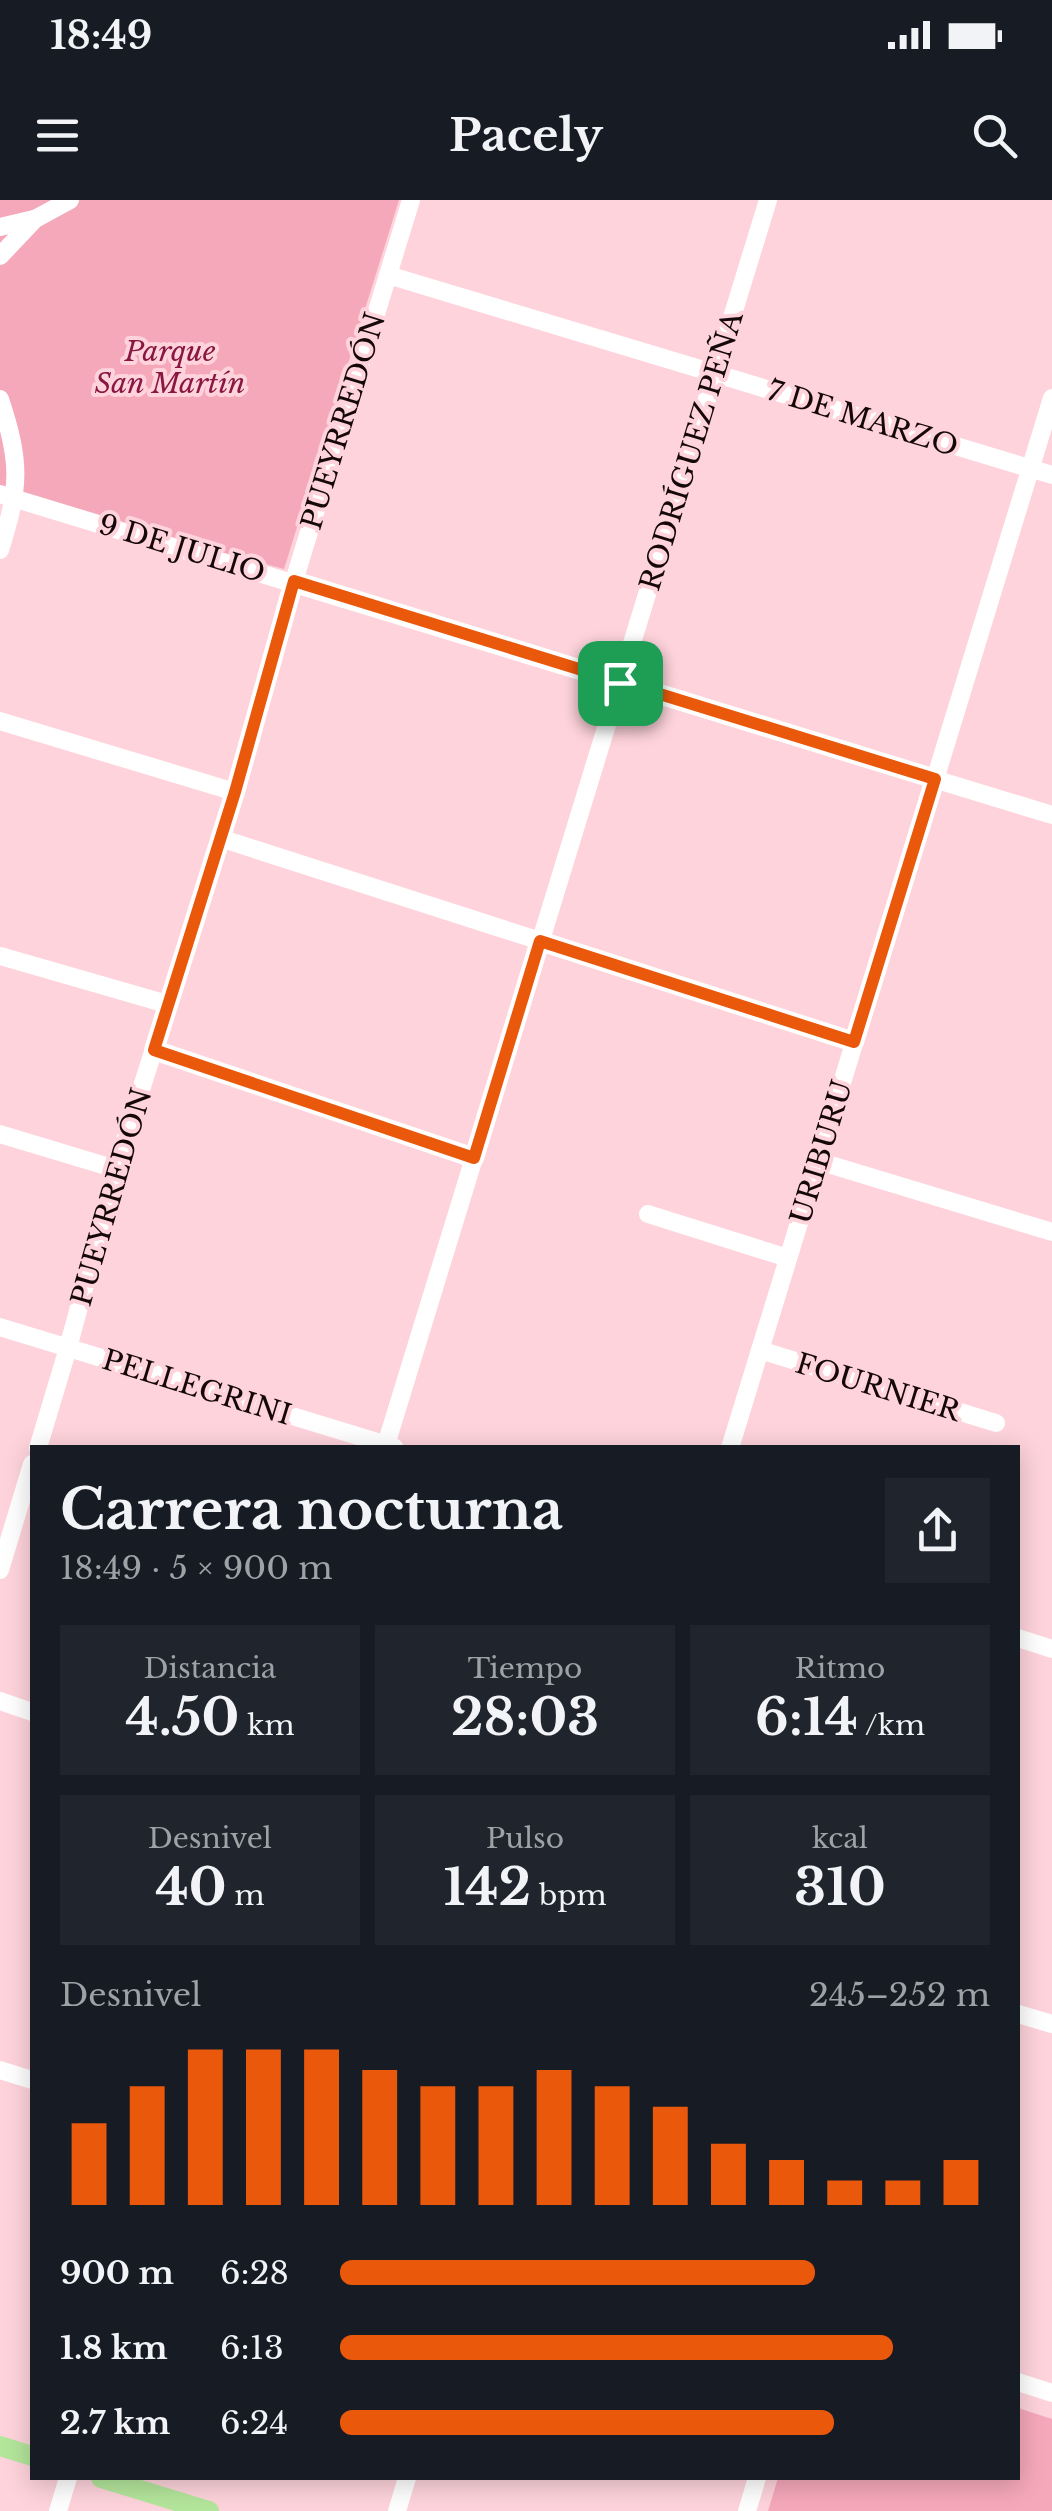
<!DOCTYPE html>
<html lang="es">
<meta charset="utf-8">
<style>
body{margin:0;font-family:"Libre Baskerville",serif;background:#20242c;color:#f1f3f6;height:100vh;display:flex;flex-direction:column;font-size:38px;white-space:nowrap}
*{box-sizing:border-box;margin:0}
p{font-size:32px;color:#9ea1a6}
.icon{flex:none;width:55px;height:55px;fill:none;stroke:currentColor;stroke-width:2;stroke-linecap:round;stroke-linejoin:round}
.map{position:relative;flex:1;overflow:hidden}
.side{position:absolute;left:30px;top:1245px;width:990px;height:1035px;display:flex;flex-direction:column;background:#171b24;border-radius:0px;box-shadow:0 5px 25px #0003}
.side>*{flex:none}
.pin{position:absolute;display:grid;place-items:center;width:85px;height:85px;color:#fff;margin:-42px;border-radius:20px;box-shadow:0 5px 15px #0006}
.round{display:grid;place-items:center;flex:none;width:105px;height:105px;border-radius:0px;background:#20242c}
.summary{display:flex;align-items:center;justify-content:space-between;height:170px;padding:0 30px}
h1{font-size:55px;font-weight:800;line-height:75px}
.stats{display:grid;grid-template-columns:repeat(3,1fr);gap:15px;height:170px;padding:10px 30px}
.stats div{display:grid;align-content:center;border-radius:0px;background:#20242c;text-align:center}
.stats b{font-size:50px;font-weight:800}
.stats small{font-size:28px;font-weight:400}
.stats p{font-size:28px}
.chart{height:280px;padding:20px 30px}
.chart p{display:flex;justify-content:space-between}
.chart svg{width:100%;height:180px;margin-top:10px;stroke:#ea580c;stroke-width:6}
ul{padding:0 30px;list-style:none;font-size:32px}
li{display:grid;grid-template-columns:160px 120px 1fr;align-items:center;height:75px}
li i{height:25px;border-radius:12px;background:#ea580c}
.status{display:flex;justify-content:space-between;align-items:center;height:70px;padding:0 50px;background:#171b24;direction:ltr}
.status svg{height:28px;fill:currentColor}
header{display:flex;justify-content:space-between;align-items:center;height:130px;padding:0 30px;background:#171b24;font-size:45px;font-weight:800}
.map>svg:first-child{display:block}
.park{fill:#f5a8b9}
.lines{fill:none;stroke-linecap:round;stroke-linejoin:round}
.minor{stroke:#fff;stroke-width:18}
.major{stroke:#b3e59b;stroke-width:20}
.route-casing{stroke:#fff;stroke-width:20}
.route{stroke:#ea580c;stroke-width:12}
.labels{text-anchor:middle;stroke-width:8;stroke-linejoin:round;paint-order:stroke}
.park-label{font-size:28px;font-style:italic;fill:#891742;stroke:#fed3db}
.street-label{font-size:28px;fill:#15080b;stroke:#fed3db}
</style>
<div class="status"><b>18:49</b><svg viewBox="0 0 49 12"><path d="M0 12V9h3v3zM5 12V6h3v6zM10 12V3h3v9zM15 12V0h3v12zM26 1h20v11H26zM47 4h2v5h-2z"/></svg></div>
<header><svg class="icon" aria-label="menu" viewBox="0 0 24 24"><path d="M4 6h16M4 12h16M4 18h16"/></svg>Pacely<svg class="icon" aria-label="search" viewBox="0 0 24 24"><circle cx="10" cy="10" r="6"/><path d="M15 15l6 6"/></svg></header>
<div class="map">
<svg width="1052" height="2311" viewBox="0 0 1052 2311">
<rect width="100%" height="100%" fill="#fed3db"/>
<!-- park -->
<g class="park">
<path d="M0,0H399L284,369L0,293Z"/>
<path d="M1018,2208L1052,2219V2311H768L778,2278H1018Z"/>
</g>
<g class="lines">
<!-- minor -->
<g class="minor">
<path d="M0,27L34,19"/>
<path d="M0,56L35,19L70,0"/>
<path d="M388,75L1052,275"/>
<path d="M0,199C21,263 20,286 0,350"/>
<path d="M0,294L1052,615"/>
<path d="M0,521L235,592"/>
<path d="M220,638L854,842"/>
<path d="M0,756L167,804"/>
<path d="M154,850L474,957"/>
<path d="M0,934L116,969"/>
<path d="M818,961L1052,1032"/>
<path d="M648,1014L788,1058"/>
<path d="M0,1127L394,1247"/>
<path d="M760,1150L996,1223"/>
<path d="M38,1248L68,1148L116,969L235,592L294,381L411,0"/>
<path d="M385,1248L768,0"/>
<path d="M730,1248L1052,198"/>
<path d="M0,1370L32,1264"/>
<path d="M1018,1438L1052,1449"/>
<path d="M0,1501L32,1512"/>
<path d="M1018,1814L1052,1824"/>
<path d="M0,1870L32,1880"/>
<path d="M1018,2182L1052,2193"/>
<path d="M58,2311L68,2278"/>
<path d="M397,2311L407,2278"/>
<path d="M747,2311L757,2278"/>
</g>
<!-- major -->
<g class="major">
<path d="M0,2246L32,2256"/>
<path d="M101,2278L209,2311"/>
</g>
</g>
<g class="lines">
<defs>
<path id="route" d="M294,381L935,579L854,842L540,741L474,958L154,850L235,592Z"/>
</defs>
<!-- route casing -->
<use href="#route" class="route-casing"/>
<!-- route -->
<use href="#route" class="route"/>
</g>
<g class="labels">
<!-- park labels -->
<g class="park-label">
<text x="170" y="161">Parque<tspan x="170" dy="32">San Martín</tspan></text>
</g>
<!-- street labels -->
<g class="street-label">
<text transform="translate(863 218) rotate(17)" y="10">7 DE MARZO</text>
<text transform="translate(343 221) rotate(-73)" y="10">PUEYRREDÓN</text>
<text transform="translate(691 251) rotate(-73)" y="10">RODRÍGUEZ PEÑA</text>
<text transform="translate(182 348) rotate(17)" y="10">9 DE JULIO</text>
<text transform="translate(821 952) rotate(-73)" y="10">URIBURU</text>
<text transform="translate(111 997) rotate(-74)" y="10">PUEYRREDÓN</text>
<text transform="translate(197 1187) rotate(17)" y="10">PELLEGRINI</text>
<text transform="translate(878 1187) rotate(17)" y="10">FOURNIER</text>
</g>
</g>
</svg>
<div class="pin" style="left:620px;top:483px;background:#1e9e55"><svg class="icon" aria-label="arrive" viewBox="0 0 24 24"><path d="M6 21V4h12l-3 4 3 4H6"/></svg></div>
<section class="side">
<div class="summary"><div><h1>Carrera nocturna</h1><p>18:49 · 5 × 900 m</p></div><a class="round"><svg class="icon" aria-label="share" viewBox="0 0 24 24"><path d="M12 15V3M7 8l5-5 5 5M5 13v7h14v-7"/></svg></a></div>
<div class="stats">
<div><p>Distancia</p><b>4.50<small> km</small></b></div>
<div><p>Tiempo</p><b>28:03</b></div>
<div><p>Ritmo</p><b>6:14<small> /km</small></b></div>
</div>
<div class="stats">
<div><p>Desnivel</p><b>40<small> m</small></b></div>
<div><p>Pulso</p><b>142<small> bpm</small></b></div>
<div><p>kcal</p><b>310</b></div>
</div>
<div class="chart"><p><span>Desnivel</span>245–252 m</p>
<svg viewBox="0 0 160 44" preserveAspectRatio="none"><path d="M5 44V24M15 44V15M25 44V6M35 44V6M45 44V6M55 44V11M65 44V15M75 44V15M85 44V11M95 44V15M105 44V20M115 44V29M125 44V33M135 44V38M145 44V38M155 44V33"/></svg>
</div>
<ul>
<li><b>900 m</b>6:28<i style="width:73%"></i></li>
<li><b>1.8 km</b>6:13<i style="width:85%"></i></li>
<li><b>2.7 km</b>6:24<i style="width:76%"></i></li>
</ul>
</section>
</div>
